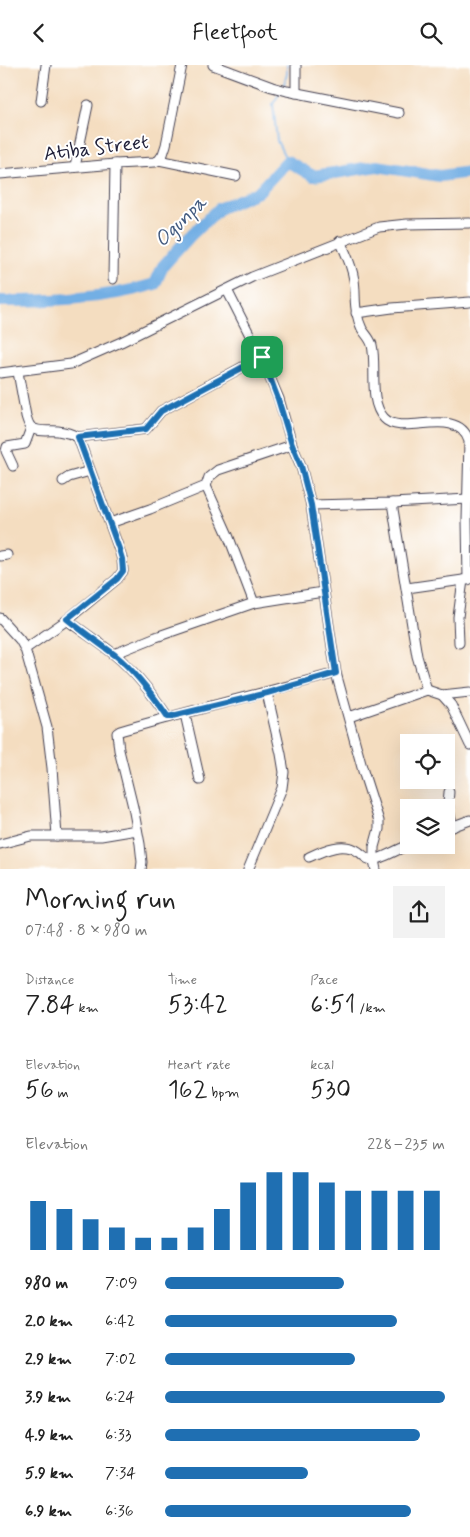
<!DOCTYPE html>
<meta charset="utf-8">
<style>
body{margin:0;font-family:Mynerve,sans-serif;background:#f2f2f2;color:#222;height:100vh;display:flex;flex-direction:column;font-size:19px;white-space:nowrap}
*{box-sizing:border-box;margin:0}
p{font-size:16px;color:#767676}
.icon{flex:none;width:28px;height:28px;fill:none;stroke:currentColor;stroke-width:2;stroke-linecap:round;stroke-linejoin:round}
.map{position:relative;height:804px;overflow:hidden}
.side{display:flex;flex-direction:column;background:#fff;flex:1}
.side>*{flex:none}
.tools{position:absolute;left:400px;top:669px;display:grid;gap:10px}
.tools a{display:grid;place-items:center;width:55px;height:55px;border-radius:0px;background:#fff;box-shadow:0 5px 20px #0002;font-size:25px}
.pin{position:absolute;display:grid;place-items:center;width:42px;height:42px;color:#fff;margin:-21px;border-radius:10px;box-shadow:0 2px 8px #0006}
.round{display:grid;place-items:center;flex:none;width:52px;height:52px;border-radius:0px;background:#f2f2f2}
.head{display:flex;align-items:center;justify-content:space-between;height:85px;padding:0 25px}
h1{font-size:28px;font-weight:600;line-height:38px}
.stats{display:grid;grid-template-columns:repeat(3,1fr);gap:8px;height:85px;padding:5px 25px}
.stats div{display:grid;align-content:center}
.stats b{font-size:25px;font-weight:600}
.stats small{font-size:14px;font-weight:400}
.stats p{font-size:14px}
.chart{height:140px;padding:10px 25px}
.chart p{display:flex;justify-content:space-between}
.chart svg{width:100%;height:90px;margin-top:5px;stroke:#1f6fb2;stroke-width:6}
ul{padding:0 25px;list-style:none;font-size:16px}
li{display:grid;grid-template-columns:80px 60px 1fr;align-items:center;height:38px}
li i{height:12px;border-radius:6px;background:#1f6fb2}
header{display:flex;justify-content:space-between;align-items:center;height:65px;padding:0 25px;background:#fff;font-size:22px;font-weight:600}
.map>svg:first-child{display:block}
.lines{fill:none;stroke-linecap:round;stroke-linejoin:round}
.stream{stroke:#73afe4;stroke-width:2}
.river{stroke:#73afe4;stroke-width:12}
.minor-casing{stroke:#423e4f;stroke-width:11}
.minor{stroke:#fff;stroke-width:9}
.route-casing{stroke:#fff;stroke-width:10}
.route{stroke:#1f6fb2;stroke-width:6}
.labels{text-anchor:middle;stroke-width:4;stroke-linejoin:round;paint-order:stroke}
.street-label{font-size:20px;fill:#22223b;stroke:#fff}
.water-label{font-size:21px;font-style:italic;fill:#425a7f;stroke:#fff}
</style>
<header><svg class="icon" aria-label="back" viewBox="0 0 24 24"><path d="M15 5l-7 7 7 7"/></svg>Fleetfoot<svg class="icon" aria-label="search" viewBox="0 0 24 24"><circle cx="10" cy="10" r="6"/><path d="M15 15l6 6"/></svg></header>
<div class="map">
<svg width="470" height="805" viewBox="0 0 470 805">
<rect width="100%" height="100%" fill="#fff"/>
<filter id="ink" filterUnits="userSpaceOnUse"><feTurbulence type="fractalNoise" baseFrequency=".02" numOctaves="2"/><feDisplacementMap in="SourceGraphic" scale="10" xChannelSelector="R" yChannelSelector="G"/><feConvolveMatrix kernelMatrix="1 2 1 2 8 2 1 2 1" color-interpolation-filters="sRGB"/></filter>
<filter id="wash" filterUnits="userSpaceOnUse"><feTurbulence type="fractalNoise" baseFrequency=".0096" numOctaves="4" result="noise"/><feDisplacementMap in="SourceGraphic" scale="20" xChannelSelector="R" yChannelSelector="G"/><feGaussianBlur stdDeviation="1.12" result="paint"/><feColorMatrix in="noise" values="0 0 0 0 0 0 0 0 0 0 0 0 0 0 0 0 0 1.4 0 .05"/><feComposite in="paint" operator="in"/></filter>
<g filter="url(#wash)">
<rect width="100%" height="100%" fill="#f4ddc0"/>
<g class="lines">
<!-- stream -->
<g class="stream">
<path d="M283,22L287,9V0"/>
<path d="M281,26L273,39L277,76L287,96"/>
</g>
<!-- river -->
<path class="river" d="M0,236C51,236 106,234 155,219L163,201L192,169L220,143L258,127L287,96L313,111L341,107L377,101L440,111L470,107"/>
</g>
</g>
<g filter="url(#ink)">
<g class="lines">
<defs>
<g id="minor">
<path d="M213,0L272,22L287,26L399,48"/>
<path d="M296,28V0"/>
<path d="M41,36L46,0"/>
<path d="M159,95L236,111"/>
<path d="M75,102L88,40"/>
<path d="M0,109L115,99L155,97L159,95L163,89L166,80L182,0"/>
<path d="M340,176C346,188 352,202 354,215C356,227 354,238 357,249C358,254 360,260 362,264C365,269 370,273 372,280C377,301 368,336 384,353C402,373 457,339 469,376L467,455L468,515"/>
<path d="M113,214L115,99"/>
<path d="M227,225L261,292L279,334L292,380L301,401L311,440L336,608L363,706L379,756V764L374,782V795L376,805"/>
<path d="M356,248L392,243L470,237"/>
<path d="M18,307L26,351C27,354 28,359 31,362C38,368 50,365 58,366C66,367 72,369 78,372L146,364L161,346L261,292"/>
<path d="M0,308L71,299L121,277L252,212L379,162L407,159L470,158"/>
<path d="M13,401L6,386L7,382L25,379L31,363"/>
<path d="M63,416L69,412L90,406"/>
<path d="M206,421L228,470L254,538"/>
<path d="M392,438L417,591L427,625L442,630L451,640L470,680"/>
<path d="M311,440L392,438L468,434"/>
<path d="M110,458L150,444L206,421L209,412L218,405L292,380"/>
<path d="M0,491L7,490"/>
<path d="M407,523L470,514"/>
<path d="M0,553L20,575L25,584L47,662L52,703L57,771"/>
<path d="M67,555C83,567 99,577 115,590C136,607 153,630 168,652"/>
<path d="M459,578L458,552L463,515"/>
<path d="M25,584L67,555L117,514L123,506L122,494L119,484L78,372"/>
<path d="M114,589L156,572L254,538L323,527"/>
<path d="M442,630L470,627"/>
<path d="M185,649L200,715"/>
<path d="M349,652L427,625"/>
<path d="M449,727C447,739 449,750 453,762"/>
<path d="M446,764L470,755"/>
<path d="M0,779L31,771H101L137,765"/>
<path d="M309,792C324,785 344,776 359,787C364,790 365,794 372,795C380,795 400,783 409,780"/>
<path d="M141,805L142,797L140,779L133,742L119,685L117,668L120,666C192,645 264,628 336,608"/>
<path d="M248,805L282,723L284,707L281,689L267,628"/>
</g>
</defs>
<!-- minor casing -->
<use href="#minor" class="minor-casing"/>
<!-- minor -->
<use href="#minor" class="minor"/>
</g>
</g>
<g class="lines" filter="url(#ink)">
<defs>
<path id="route" d="M262,292L278,334L292,380L301,401L311,440L336,608L267,628L168,652C153,630 136,607 115,590C99,578 83,567 67,554L117,514L123,506L122,494L119,484L78,372L146,364L161,346Z"/>
</defs>
<!-- route casing -->
<use href="#route" class="route-casing"/>
<!-- route -->
<use href="#route" class="route"/>
</g>
<g class="labels">
<!-- street labels -->
<g class="street-label">
<text transform="translate(96 82) rotate(-7)" y="7">Atiba Street</text>
</g>
<!-- water labels -->
<g class="water-label">
<text transform="translate(180 156) rotate(-44)" y="7">Ogunpa</text>
</g>
</g>
</svg>
<div class="tools">
<a><svg class="icon" aria-label="locate" viewBox="0 0 24 24"><circle cx="12" cy="12" r="6"/><path d="M12 2v4M12 18v4M2 12h4M18 12h4"/></svg></a>
<a><svg class="icon" aria-label="layers" viewBox="0 0 24 24"><path d="M12 4l9 5-9 5-9-5zM3 14l9 5 9-5"/></svg></a>
</div>
<div class="pin" style="left:262px;top:292px;background:#1e9e55"><svg class="icon" aria-label="arrive" viewBox="0 0 24 24"><path d="M6 21V4h12l-3 4 3 4H6"/></svg></div>
</div>
<section class="side">
<div class="head"><div><h1>Morning run</h1><p>07:48 · 8 × 980 m</p></div><a class="round"><svg class="icon" aria-label="share" viewBox="0 0 24 24"><path d="M12 15V3M7 8l5-5 5 5M5 13v7h14v-7"/></svg></a></div>
<div class="stats">
<div><p>Distance</p><b>7.84<small> km</small></b></div>
<div><p>Time</p><b>53:42</b></div>
<div><p>Pace</p><b>6:51<small> /km</small></b></div>
</div>
<div class="stats">
<div><p>Elevation</p><b>56<small> m</small></b></div>
<div><p>Heart rate</p><b>162<small> bpm</small></b></div>
<div><p>kcal</p><b>530</b></div>
</div>
<div class="chart"><p><span>Elevation</span>228–235 m</p>
<svg viewBox="0 0 160 44" preserveAspectRatio="none"><path d="M5 44V20M15 44V24M25 44V29M35 44V33M45 44V38M55 44V38M65 44V33M75 44V24M85 44V11M95 44V6M105 44V6M115 44V11M125 44V15M135 44V15M145 44V15M155 44V15"/></svg>
</div>
<ul>
<li><b>980 m</b>7:09<i style="width:64%"></i></li>
<li><b>2.0 km</b>6:42<i style="width:83%"></i></li>
<li><b>2.9 km</b>7:02<i style="width:68%"></i></li>
<li><b>3.9 km</b>6:24<i style="width:100%"></i></li>
<li><b>4.9 km</b>6:33<i style="width:91%"></i></li>
<li><b>5.9 km</b>7:34<i style="width:51%"></i></li>
<li><b>6.9 km</b>6:36<i style="width:88%"></i></li>
</ul>
</section>
